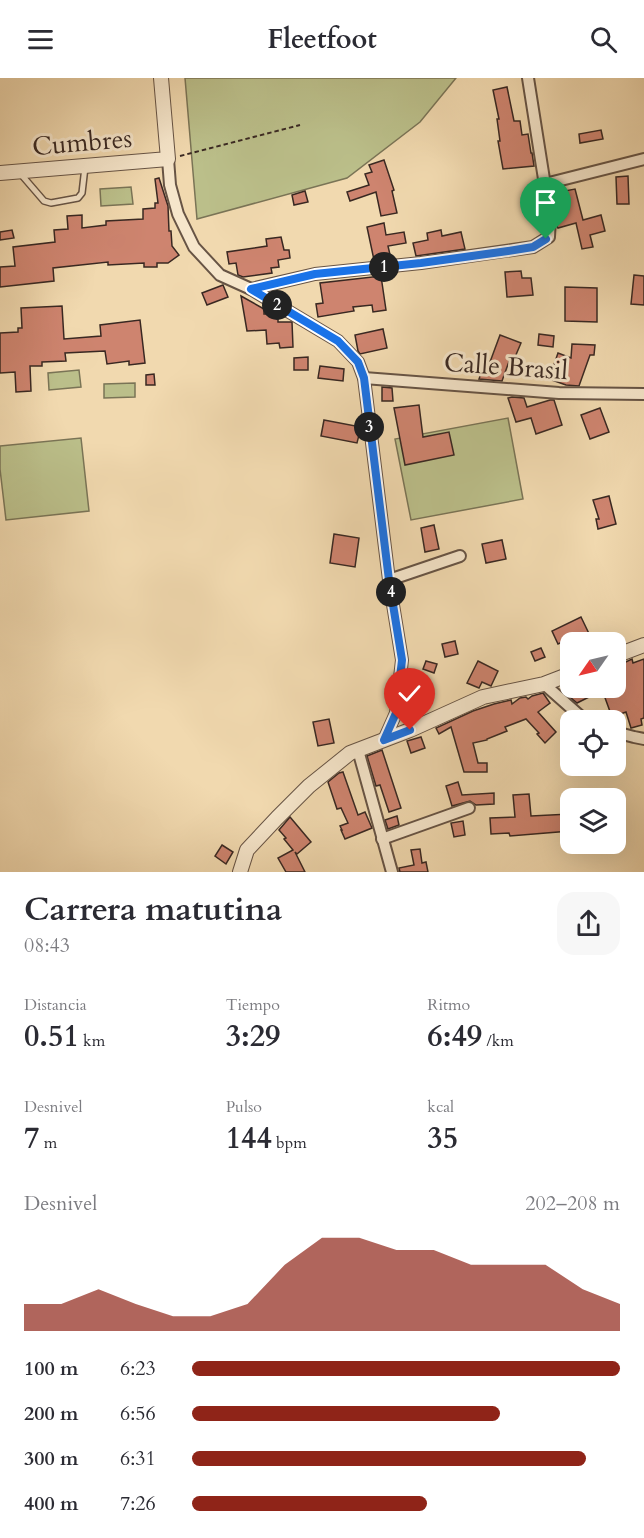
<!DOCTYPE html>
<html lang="es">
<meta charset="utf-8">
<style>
body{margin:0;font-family:Cardo,serif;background:#f7f7f7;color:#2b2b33;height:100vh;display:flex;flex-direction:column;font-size:22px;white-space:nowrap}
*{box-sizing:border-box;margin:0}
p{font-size:20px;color:#7c7c81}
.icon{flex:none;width:33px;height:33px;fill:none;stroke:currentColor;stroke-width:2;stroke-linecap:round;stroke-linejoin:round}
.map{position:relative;height:794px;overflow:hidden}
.sheet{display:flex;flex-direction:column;background:#fff;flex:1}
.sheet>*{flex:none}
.needle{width:39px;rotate:236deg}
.fabs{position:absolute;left:560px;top:554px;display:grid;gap:12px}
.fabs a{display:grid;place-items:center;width:66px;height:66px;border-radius:12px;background:#fff;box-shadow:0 6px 24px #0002;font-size:30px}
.pin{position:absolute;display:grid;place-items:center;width:51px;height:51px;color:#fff;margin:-62px -26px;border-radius:50% 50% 50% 0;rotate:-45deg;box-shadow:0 0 6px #0007}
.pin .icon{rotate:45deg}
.km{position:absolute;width:30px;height:30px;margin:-15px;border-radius:50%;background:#222;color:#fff;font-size:16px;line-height:30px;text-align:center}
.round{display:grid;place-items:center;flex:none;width:63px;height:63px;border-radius:18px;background:#f7f7f7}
.summary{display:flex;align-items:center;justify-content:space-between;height:102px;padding:0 24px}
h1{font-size:33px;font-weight:700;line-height:45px}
.figures{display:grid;grid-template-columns:repeat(3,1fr);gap:9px;height:102px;padding:6px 24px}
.figures div{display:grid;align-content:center}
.figures b{font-size:30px;font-weight:700}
.figures small{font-size:16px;font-weight:400}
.figures p{font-size:16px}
.chart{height:168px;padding:12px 24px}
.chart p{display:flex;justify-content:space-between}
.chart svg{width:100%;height:108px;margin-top:6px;fill:#8f2418;opacity:.7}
ul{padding:0 24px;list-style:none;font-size:20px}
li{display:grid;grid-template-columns:96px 72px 1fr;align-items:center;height:45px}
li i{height:15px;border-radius:8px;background:#8f2418}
header{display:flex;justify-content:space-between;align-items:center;height:78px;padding:0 24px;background:#fff;font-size:27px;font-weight:700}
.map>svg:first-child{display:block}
.green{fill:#bbbf8a;stroke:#7a7456;stroke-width:1.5}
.building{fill:#ce846f;stroke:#392822;stroke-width:1.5}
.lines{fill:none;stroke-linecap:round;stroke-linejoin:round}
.service-casing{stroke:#675445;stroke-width:8}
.minor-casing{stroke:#675445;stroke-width:14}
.tertiary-casing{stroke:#675445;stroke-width:16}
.path{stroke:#392822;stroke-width:2;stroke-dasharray:4.5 3;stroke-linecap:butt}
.service{stroke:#f6e6cb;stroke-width:5}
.minor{stroke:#f6e6cb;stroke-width:10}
.tertiary{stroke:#f6e6cb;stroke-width:14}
.route-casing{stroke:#fff;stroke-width:12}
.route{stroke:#1a73e8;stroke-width:8}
.labels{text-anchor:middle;stroke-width:6;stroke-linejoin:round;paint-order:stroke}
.street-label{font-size:26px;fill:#392822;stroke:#f6e6cb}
</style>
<header><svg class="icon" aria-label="menu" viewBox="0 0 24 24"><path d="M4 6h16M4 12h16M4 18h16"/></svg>Fleetfoot<svg class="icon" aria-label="search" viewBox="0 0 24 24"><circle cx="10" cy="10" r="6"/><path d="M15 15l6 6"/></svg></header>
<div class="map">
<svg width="644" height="794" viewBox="0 0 644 794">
<rect width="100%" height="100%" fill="#f1d9af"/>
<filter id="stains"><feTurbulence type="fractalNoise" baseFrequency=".00333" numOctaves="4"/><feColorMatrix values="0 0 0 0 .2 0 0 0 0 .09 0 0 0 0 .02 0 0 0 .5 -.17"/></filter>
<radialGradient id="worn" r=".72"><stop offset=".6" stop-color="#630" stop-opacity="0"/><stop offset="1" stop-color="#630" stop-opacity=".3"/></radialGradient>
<!-- green -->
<g class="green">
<path d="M185,0H456L420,44L347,100L197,141Z"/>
<path d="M131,109L133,126L101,128L100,111Z"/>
<path d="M79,292L81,309L49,312L48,295Z"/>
<path d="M135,305V319L104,320V306Z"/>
<path d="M508,340L523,421L411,442L395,361Z"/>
<path d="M81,360L89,433L6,442L0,391V368Z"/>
</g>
<!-- building -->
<g class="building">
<path d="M507,9L514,43H520L522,57L528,56L531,75H532L534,88L503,91L498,63H500L497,41H499L493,12Z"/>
<path d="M601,52L603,61L580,65L579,56Z"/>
<path d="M384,82L394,112L392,113L397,135L381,138L376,114L350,123L347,114L369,107L365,96L372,94L369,87Z"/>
<path d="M628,98L629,126H617L616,99Z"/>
<path d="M159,100L168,128L169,153H171L172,168L179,177L168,185H157V189H144V185L108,187V184L53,190L54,203L0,209V189L15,188L13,169L55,164L54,152L68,151L67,138L82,137V150L106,147V143L143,141V131L155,130V125H158L155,101Z"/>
<path d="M575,111L583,142L601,137L605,153L590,157L593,169L582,171L576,145L558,150L557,148V138L554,115Z"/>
<path d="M305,113L308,124L294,127L292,117Z"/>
<path d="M384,145L386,157L404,154L406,165L388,168L391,181L374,182L367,149Z"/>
<path d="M12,152L14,160L0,162V154Z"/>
<path d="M441,152L442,158L461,154L465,171L416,178L413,165L428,162L427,155Z"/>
<path d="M281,159L284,172H289L290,180L278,182L279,189L271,190L272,195L243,199L238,197L236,185L229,186L227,174L267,168L266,161Z"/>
<path d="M521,193L522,200H531L533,217L507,219L505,194Z"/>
<path d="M634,197L644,198V227L631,226Z"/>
<path d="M381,198L386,232L373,234L372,227L353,229L354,233L318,239L316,226L323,225L320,205Z"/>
<path d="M223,207L228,219L207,227L202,215Z"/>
<path d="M565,209L597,210V244L565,243Z"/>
<path d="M241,218L264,231V236H278V244H292L293,269L280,270L279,265L267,266L266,252L247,253Z"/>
<path d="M62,228L64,261L101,258L100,247L140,242L145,285L129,287V283L107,286L105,273L65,275L66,283L42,284V288H30L31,313L16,314L15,294L0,295V255L18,254V250H22L21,230Z"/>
<path d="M383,251L387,270L360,276L358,273L355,257Z"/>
<path d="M539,256L554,258L553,269L538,267Z"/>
<path d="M500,257L521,265L515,279L511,278L502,303L479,301L486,282L490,284Z"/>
<path d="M572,266L595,267L594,277H590L579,308L566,307L549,301L558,275L571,280Z"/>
<path d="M308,279V292H294V280Z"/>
<path d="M320,288L344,291L343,303L318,300Z"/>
<path d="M154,296L155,307H146V297Z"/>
<path d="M382,309L392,310L393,323H382Z"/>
<path d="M512,319L524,320L527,329L550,322H554L562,347L536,356L531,340L516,344L508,320Z"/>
<path d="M419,327L423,359L449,354L454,377L405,387L394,330Z"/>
<path d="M600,330L609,354L590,361L581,337Z"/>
<path d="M324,342L361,349L357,365L321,358Z"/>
<path d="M609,418L616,446L598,451L596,441H599L593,422Z"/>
<path d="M434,447L439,471L425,474L421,450Z"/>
<path d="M334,456L359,460L355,489L330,485Z"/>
<path d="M502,462L506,481L486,485L482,466Z"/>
<path d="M581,539L593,564H575L573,559L558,566L552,553Z"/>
<path d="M455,563L458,576L445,579L442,566Z"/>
<path d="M541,570L545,579L535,583L531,574Z"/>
<path d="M632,581L633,585L644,581V640L641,641L642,647L631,650L626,634L612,639L604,617L599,619L597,615L577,625L570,619L565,609H615V589Z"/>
<path d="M426,583L437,586L434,595L423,591Z"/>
<path d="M478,583L498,593L491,608L482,604L479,610L467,605Z"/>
<path d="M543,615L550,625L538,634L556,654L545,665L537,656L539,655L526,641L505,649L507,653L487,661V662L473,665L478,685H487V694H464L451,649L439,656L436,650L473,633L494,626L511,622L512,626L520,620L526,619L528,621L532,618Z"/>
<path d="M329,641L334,665L318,668L313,644Z"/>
<path d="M421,659L425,670L411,675L407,663Z"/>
<path d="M382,672L401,730L389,734L380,707L376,708L367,678Z"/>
<path d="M343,694L358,737L365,734L372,750L345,761L341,752H342L340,748L348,745L341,730L337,731L328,704L339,695Z"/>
<path d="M458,704L462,717L494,715V726L476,727L470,723L452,728L446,708Z"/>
<path d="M529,716L531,738L570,736V753L510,758L509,755L491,756L490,740L515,739L513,717Z"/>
<path d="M397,738L399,747L388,751L385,742Z"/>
<path d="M290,739L311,764L297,776L295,774L305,794H286L278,780L293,772L284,761L286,760L279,752Z"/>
<path d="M463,743L465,757L454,759L451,745Z"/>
<path d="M222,767L233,774L226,786L215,778Z"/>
<path d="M420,771L422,785L426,784L428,794H400L399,790L414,787L411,772Z"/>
</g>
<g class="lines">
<defs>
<path id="service" d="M19,94L44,123L51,125L78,120L82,115L85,89"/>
<g id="minor">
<path d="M168,81L170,107L178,136L194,169L220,197L251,211L338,263L358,284L364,300L389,502L402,582L396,635L384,662"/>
<path d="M545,106L644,81"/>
<path d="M251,211L315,196L421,185L533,169L549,159L550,139L528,0"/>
<path d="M364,300L559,315L644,316"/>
<path d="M389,502L460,478"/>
<path d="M544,606L579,637L588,642"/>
<path d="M615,654L634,659L644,661"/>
<path d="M358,672L392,794"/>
<path d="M382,761L469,730"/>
</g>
<g id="tertiary">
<path d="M0,95L168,81L161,0"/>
<path d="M615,578L644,567"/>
<path d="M240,794L247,772L277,740L309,708L350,675L410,652L483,619L544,606L570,596"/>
</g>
</defs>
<!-- service casing -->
<use href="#service" class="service-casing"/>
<!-- minor casing -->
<use href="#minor" class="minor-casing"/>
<!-- tertiary casing -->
<use href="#tertiary" class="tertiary-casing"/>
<!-- path -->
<path class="path" d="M180,78L300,47"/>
<!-- service -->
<use href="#service" class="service"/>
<!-- minor -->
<use href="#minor" class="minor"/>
<!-- tertiary -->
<use href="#tertiary" class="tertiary"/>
</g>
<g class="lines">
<defs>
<path id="route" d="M410,652L384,662L396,635L402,582L389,502L364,300L358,284L338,263L251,211L315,196L421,185L508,173L533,169L546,161"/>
</defs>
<!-- route casing -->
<use href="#route" class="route-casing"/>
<!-- route -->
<use href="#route" class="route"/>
</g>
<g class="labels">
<!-- street labels -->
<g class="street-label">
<text transform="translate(82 64) rotate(-5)" y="9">Cumbres</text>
<text transform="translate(506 288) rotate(4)" y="9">Calle Brasil</text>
</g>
</g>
<rect width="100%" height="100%" filter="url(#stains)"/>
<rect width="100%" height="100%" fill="url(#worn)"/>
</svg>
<div class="fabs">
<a><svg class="needle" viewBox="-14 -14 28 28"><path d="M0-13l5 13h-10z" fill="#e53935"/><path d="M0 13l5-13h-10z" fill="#7c7c81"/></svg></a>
<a><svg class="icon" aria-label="locate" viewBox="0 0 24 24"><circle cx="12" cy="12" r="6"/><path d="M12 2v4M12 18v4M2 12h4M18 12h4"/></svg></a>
<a><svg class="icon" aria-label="layers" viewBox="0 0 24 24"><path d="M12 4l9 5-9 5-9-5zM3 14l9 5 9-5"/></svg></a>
</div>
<div class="pin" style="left:546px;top:161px;background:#1e9e55"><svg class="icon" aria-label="arrive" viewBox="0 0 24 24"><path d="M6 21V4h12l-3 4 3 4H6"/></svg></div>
<div class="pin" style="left:410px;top:652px;background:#d93025"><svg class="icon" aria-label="check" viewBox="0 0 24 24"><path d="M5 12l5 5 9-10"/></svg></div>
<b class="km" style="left:384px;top:189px">1</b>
<b class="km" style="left:277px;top:227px">2</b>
<b class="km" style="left:369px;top:349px">3</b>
<b class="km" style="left:391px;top:514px">4</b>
</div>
<section class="sheet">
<div class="summary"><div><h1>Carrera matutina</h1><p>08:43</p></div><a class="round"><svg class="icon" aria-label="share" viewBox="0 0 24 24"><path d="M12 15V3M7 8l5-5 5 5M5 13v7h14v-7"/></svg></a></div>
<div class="figures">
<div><p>Distancia</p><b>0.51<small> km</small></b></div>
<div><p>Tiempo</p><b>3:29</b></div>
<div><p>Ritmo</p><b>6:49<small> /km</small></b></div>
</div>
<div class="figures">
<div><p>Desnivel</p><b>7<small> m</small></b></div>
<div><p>Pulso</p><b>144<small> bpm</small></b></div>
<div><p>kcal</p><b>35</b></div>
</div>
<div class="chart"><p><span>Desnivel</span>202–208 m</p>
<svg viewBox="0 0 160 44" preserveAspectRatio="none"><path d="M0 44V33L10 33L20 27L30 33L40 38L50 38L60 33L70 17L80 6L90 6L100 11L110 11L120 17L130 17L140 17L150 27L160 33V44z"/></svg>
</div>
<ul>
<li><b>100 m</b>6:23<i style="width:100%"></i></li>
<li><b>200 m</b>6:56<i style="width:72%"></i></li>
<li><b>300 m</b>6:31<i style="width:92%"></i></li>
<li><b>400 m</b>7:26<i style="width:55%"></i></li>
</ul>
</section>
